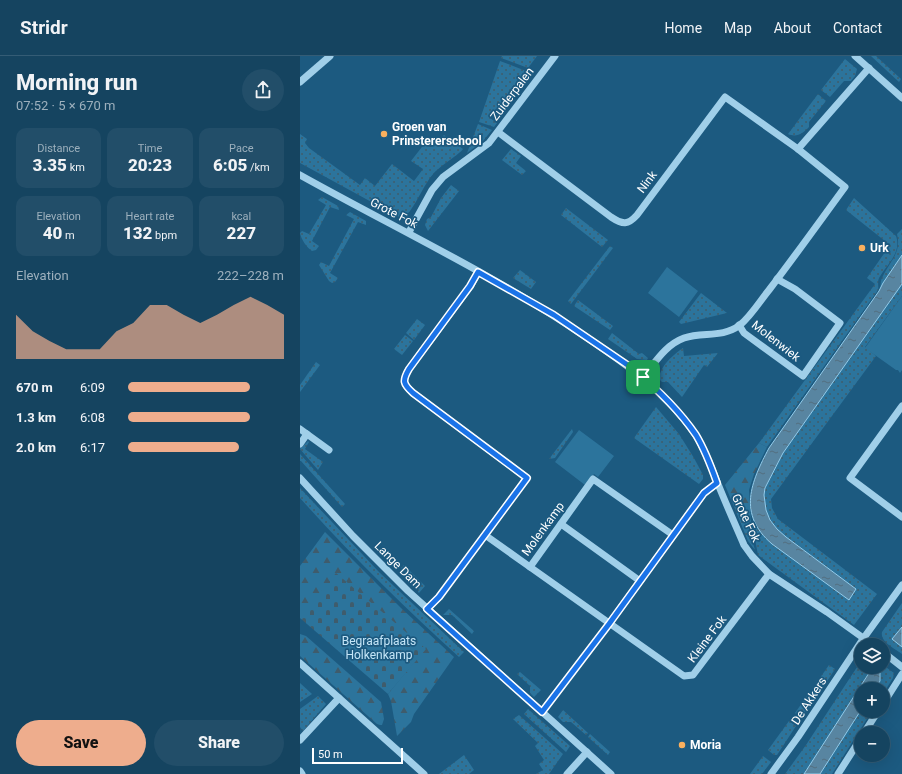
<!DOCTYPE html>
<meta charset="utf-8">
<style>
body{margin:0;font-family:Roboto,sans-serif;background:#224e69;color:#f1f3f6;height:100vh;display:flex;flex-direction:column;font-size:15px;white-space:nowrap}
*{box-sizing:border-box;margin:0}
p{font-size:13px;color:#9db0bd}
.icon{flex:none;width:22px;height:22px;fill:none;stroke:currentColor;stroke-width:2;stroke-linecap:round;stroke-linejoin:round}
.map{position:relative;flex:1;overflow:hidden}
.sheet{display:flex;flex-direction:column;background:#154460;width:300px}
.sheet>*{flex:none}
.fabs{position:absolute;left:554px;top:582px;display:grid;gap:8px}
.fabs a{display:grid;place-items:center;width:36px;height:36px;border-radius:50%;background:#154460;box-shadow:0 4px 16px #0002,0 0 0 1px #345c75;font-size:20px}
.scale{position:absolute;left:12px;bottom:10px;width:91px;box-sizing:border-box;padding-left:4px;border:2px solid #fff;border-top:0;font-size:11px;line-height:14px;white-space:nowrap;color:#fff;-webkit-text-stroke:3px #1c5a80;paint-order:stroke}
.pin{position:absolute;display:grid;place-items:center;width:34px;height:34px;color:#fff;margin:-17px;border-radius:8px;box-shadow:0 2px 6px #0006}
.round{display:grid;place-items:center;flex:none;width:42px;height:42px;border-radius:21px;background:#224e69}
.overview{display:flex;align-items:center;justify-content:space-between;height:68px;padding:0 16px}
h1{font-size:22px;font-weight:800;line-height:30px}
.metrics{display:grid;grid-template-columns:repeat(3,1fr);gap:6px;height:68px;padding:4px 16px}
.metrics div{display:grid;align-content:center;border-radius:10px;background:#224e69;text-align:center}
.metrics b{font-size:17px;font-weight:800}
.metrics small{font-size:11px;font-weight:400}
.metrics p{font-size:11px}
.chart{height:112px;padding:8px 16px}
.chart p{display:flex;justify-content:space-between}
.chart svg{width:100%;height:72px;margin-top:4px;fill:#eead8d;opacity:.7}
.cta{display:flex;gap:8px;margin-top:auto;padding:8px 16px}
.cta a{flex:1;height:46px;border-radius:24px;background:#eead8d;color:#111;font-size:16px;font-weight:800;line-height:46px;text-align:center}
.cta a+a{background:#224e69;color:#f1f3f6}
ul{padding:0 16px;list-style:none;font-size:13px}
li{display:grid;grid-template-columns:64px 48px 1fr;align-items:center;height:30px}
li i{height:10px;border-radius:5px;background:#eead8d}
header{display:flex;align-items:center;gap:24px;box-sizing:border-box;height:56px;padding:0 20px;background:#154460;border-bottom:1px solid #345c75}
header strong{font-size:19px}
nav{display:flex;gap:22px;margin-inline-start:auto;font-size:14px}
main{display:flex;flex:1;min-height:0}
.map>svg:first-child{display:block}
.grass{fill:url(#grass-dots)}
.forest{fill:url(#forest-firs)}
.cemetery{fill:url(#cemetery-stones)}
.park{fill:#2c749c}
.water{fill:url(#water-ripples);stroke:#93cceb}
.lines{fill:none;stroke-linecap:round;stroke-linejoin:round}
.minor{stroke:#a0cfe9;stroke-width:7}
.route-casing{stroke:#fff;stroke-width:8}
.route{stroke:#1a73e8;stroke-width:5}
.poi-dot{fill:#fab05e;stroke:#1c5a80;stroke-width:1.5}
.labels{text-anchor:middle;stroke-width:3.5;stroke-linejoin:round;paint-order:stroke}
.street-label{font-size:12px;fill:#fff;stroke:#1c5a80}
.poi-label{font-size:12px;font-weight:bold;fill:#fff;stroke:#1c5a80;text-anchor:start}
.park-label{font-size:12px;fill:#c4e5f7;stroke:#1c5a80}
</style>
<header>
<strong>Stridr</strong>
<nav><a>Home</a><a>Map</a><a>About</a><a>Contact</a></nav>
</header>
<main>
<section class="sheet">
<div class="overview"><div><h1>Morning run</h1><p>07:52 · 5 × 670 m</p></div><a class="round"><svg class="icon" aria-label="share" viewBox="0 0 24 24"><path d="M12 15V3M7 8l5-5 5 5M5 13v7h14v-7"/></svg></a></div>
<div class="metrics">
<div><p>Distance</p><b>3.35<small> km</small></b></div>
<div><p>Time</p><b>20:23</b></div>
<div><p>Pace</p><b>6:05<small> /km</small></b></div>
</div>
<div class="metrics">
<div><p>Elevation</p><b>40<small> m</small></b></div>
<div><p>Heart rate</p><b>132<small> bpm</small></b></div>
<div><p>kcal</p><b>227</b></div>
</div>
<div class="chart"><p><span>Elevation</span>222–228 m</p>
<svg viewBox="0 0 160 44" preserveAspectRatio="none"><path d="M0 44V17L10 27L20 33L30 38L40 38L50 38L60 27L70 22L80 11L90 11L100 17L110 22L120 17L130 11L140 6L150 11L160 17V44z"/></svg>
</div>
<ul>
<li><b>670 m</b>6:09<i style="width:78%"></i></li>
<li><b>1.3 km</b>6:08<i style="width:78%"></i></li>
<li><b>2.0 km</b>6:17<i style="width:71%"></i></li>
</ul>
<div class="cta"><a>Save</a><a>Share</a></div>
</section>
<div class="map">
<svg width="602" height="718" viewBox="0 0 602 718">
<defs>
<pattern id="grass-dots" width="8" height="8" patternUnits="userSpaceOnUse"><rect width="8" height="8" fill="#2c749c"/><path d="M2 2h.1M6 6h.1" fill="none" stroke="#3f5c6c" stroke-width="1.8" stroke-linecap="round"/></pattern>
<pattern id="forest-firs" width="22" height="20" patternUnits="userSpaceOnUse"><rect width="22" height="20" fill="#2c749c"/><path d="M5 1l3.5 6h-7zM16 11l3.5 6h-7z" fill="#3f5c6c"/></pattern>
<pattern id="cemetery-stones" width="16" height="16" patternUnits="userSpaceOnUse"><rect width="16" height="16" fill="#2c749c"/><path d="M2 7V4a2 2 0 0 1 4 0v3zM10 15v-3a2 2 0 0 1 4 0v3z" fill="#3f5c6c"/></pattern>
<pattern id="water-ripples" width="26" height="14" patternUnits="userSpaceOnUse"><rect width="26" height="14" fill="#5885a1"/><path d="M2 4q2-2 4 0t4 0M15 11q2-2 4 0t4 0" fill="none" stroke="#536e7f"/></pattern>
</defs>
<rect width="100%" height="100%" fill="#1c5a80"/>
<!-- grass -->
<g class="grass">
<path d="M202,0H237L228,12L201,2Z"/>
<path d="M571,0H576L601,23L599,26Z"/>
<path d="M545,3L557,13L555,20L551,25H544L530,41L521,34Z"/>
<path d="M200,5L226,15L190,62L197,67L194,71L179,66Z"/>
<path d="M518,38L526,45L509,66V71C503,77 497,82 488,78Z"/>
<path d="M178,68L192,74L183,85L167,97Z"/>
<path d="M0,78L7,83L5,87L9,92L60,129L65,122L75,130L92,108L114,125L123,113L111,105L125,87L131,91L136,85L138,86L144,79L163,93C161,97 139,111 134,117C124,128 119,143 110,155C108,158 103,159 99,161L0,107Z"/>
<path d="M211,93L221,100L216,107L226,115L222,119L202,104Z"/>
<path d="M151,129L159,135L128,175L125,169L127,163L131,161L141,142Z"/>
<path d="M22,141L38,150L39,154L30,151L12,185L19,190L16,194L12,195C7,192 1,183 0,177L2,175L9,178L26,149L18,144Z"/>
<path d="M554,142L596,180C602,197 587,208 579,222C577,226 579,230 578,234L467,391L459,387L575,228L567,222L590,189L546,154Z"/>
<path d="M266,152L308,184L302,191L261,159Z"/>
<path d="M50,156L66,165V169L58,166L30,217L38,222L35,226L32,227L29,225L19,209L21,206L29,210L54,163L46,159Z"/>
<path d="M602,173V199L583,227L580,235C581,231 580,226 582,222C589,206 602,197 597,178Z"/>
<path d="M310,190L313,192L271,248L268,245Z"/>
<path d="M220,214L236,226L231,233L213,222Z"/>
<path d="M602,228V240L565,291L576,300L471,443L472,452L478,463L577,538L554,569L458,499L455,483L453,461L458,473L467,483L549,544L556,533L486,481L477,473L470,464L466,454L464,439L465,432L483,397Z"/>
<path d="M401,237L427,257L381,268L379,266Z"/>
<path d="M278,244L313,270L310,274L274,250Z"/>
<path d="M117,263L125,269L114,284L106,277Z"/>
<path d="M312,277L339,298L342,297L348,302L347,304L337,303L308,283Z"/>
<path d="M105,279L113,285L102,299L94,293Z"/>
<path d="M383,292L384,300L418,297L407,311L404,309L382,341L368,326H362L359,323C360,310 373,299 383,292Z"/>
<path d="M16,306L20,309L0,336V329Z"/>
<path d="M356,351L379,378L394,402L403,419V423L399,428L334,382Z"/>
<path d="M272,373L273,376L255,402L249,403Z"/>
<path d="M8,385L9,386L5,393L23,406L18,414L0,393Z"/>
<path d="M0,398L45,448L42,451L1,405H0Z"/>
<path d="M0,432L79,516L164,596L159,601C104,551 50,498 0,442Z"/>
<path d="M439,463L451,466L452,484L455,494L448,485Z"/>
<path d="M104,509L125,530L119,537L118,536V528L101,512Z"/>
<path d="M602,547V571L592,583L602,591V598C594,592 580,586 582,576Z"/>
<path d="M149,553L174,575L172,578L152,559H143Z"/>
<path d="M561,605V611H583V609L594,617L593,622L583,638V633H575L580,625L569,617L504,718H485L506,689Z"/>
<path d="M529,609L535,613L522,633L515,629Z"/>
<path d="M220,616L241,634L234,641L230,637V630L217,618Z"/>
<path d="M0,627L12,638L0,646Z"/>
<path d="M509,637L516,641L502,662L495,657Z"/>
<path d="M18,640L26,648L3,675L0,671V653Z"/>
<path d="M228,653L270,690L266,696L224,658Z"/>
<path d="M263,654L288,677L286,679L271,666H263L258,661Z"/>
<path d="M561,654L572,655L532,718H520Z"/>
<path d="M219,659L263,698L249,718H236L243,714L239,708L244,704L235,690L238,687L213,663Z"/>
<path d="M489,665L496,670L477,699H474L468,694Z"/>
<path d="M290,678L310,696L308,699L288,681Z"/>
<path d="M164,699L174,714L169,718H139Z"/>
<path d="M463,700L471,706L462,718H450Z"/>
</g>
<!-- forest -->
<g class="forest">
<path d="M459,387L467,391L454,418L449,434L451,466L439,463L425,429Z"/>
<path d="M25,476L101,552L154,601L114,658L111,666L97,680L91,645L88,638L125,593L0,562V510Z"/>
<path d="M0,578L6,580L81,646L84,663L82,669H80L77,668L0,600Z"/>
</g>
<!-- cemetery -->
<path class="cemetery" d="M36,517L126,593L88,638L0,562Z"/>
<!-- park -->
<g class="park">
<path d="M367,211L398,235L379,261L348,237Z"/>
<path d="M602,240V314L600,317L598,314H596L565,292Z"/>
<path d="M279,374L314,400L298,421L294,418L285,429L255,406Z"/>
</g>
<!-- water -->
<g class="water">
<path d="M602,199V228L483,397L465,432L464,439L466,454L470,464L477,473L486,481L556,533L549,544L472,488C437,458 451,426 469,392L579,235L583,227Z"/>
<path d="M602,571V591L592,583Z"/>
<path d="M575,614L580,617V625L575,633H561V654L520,718H504L569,617L572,615Z"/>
</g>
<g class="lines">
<!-- minor -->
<g class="minor">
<path d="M555,0L602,42"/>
<path d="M0,26L30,0"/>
<path d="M198,76L311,161C323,169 328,169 337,159L425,41L498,93L545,131C520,165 495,200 469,234C460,245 451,260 440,269C421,283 403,275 384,282C365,289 355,307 343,321"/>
<path d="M498,93L569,12"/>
<path d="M0,119C95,172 193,218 283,279C325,307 366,336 395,378C405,393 411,411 418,428C426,448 435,468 444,489L452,500L469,518L527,556L573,589"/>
<path d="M109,176L132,134L143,121L189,87L255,0"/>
<path d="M439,269L444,277L503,320L540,267L495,233L477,223"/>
<path d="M602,350L550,422L602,461"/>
<path d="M0,373L29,394"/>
<path d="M0,388L7,378"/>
<path d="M0,422L53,480L108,535L311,718"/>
<path d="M261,468L340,525"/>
<path d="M185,479L230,511L293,423L373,479"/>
<path d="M230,511L384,620L393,619L469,518"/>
<path d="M127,553L139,541L227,422L113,337C103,328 102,325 109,313L170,231L178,216"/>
<path d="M583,596L602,611"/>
<path d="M0,607L124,718"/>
<path d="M583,648L602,618"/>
<path d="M242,656L309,568L404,437L417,427"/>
<path d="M564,677L578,655"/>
<path d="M0,684L39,642"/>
<path d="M0,715L2,718"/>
<path d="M267,718L287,696"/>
<path d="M471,718L498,681L563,583L602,529"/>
<path d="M538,718L561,682"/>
</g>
</g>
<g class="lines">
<defs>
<path id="route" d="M178,216L254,259L332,312C355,331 379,354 396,379C405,394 411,410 417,427L404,437L309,568L242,656L127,553L139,541L227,422L113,337C103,328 102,325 109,313L170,230Z"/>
</defs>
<!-- route casing -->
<use href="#route" class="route-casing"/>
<!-- route -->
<use href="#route" class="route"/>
</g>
<!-- markers -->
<g class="poi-dot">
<circle cx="84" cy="78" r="4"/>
<circle cx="562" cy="192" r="4"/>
<circle cx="382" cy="689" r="4"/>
</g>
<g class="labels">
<!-- street labels -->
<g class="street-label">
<text transform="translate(212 38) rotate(-53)" y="4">Zuiderpalen</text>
<text transform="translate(347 126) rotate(-53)" y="4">Nink</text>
<text transform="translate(94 157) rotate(27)" y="4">Grote Fok</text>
<text transform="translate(476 285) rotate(38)" y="4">Molenwiek</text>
<text transform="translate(446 462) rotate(65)" y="4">Grote Fok</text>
<text transform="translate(243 473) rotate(-54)" y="4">Molenkamp</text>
<text transform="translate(98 509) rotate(45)" y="4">Lange Dam</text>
<text transform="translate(407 583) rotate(-53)" y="4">Kleine Fok</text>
<text transform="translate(509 645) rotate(-57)" y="4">De Akkers</text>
</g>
<!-- poi labels -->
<g class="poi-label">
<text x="92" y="75">Groen van<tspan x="92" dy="14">Prinstererschool</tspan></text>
<text x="570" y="196">Urk</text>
<text x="390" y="693">Moria</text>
</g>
<!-- park labels -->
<g class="park-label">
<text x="79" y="589">Begraafplaats<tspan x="79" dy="14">Holkenkamp</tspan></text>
</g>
</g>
</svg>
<div class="fabs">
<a><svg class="icon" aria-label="layers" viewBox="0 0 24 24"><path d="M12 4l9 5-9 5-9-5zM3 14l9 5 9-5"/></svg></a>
<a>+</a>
<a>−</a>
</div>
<div class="scale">50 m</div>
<div class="pin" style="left:343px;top:321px;background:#1e9e55"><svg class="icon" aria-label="arrive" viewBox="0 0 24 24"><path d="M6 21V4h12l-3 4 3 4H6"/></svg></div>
</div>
</main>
